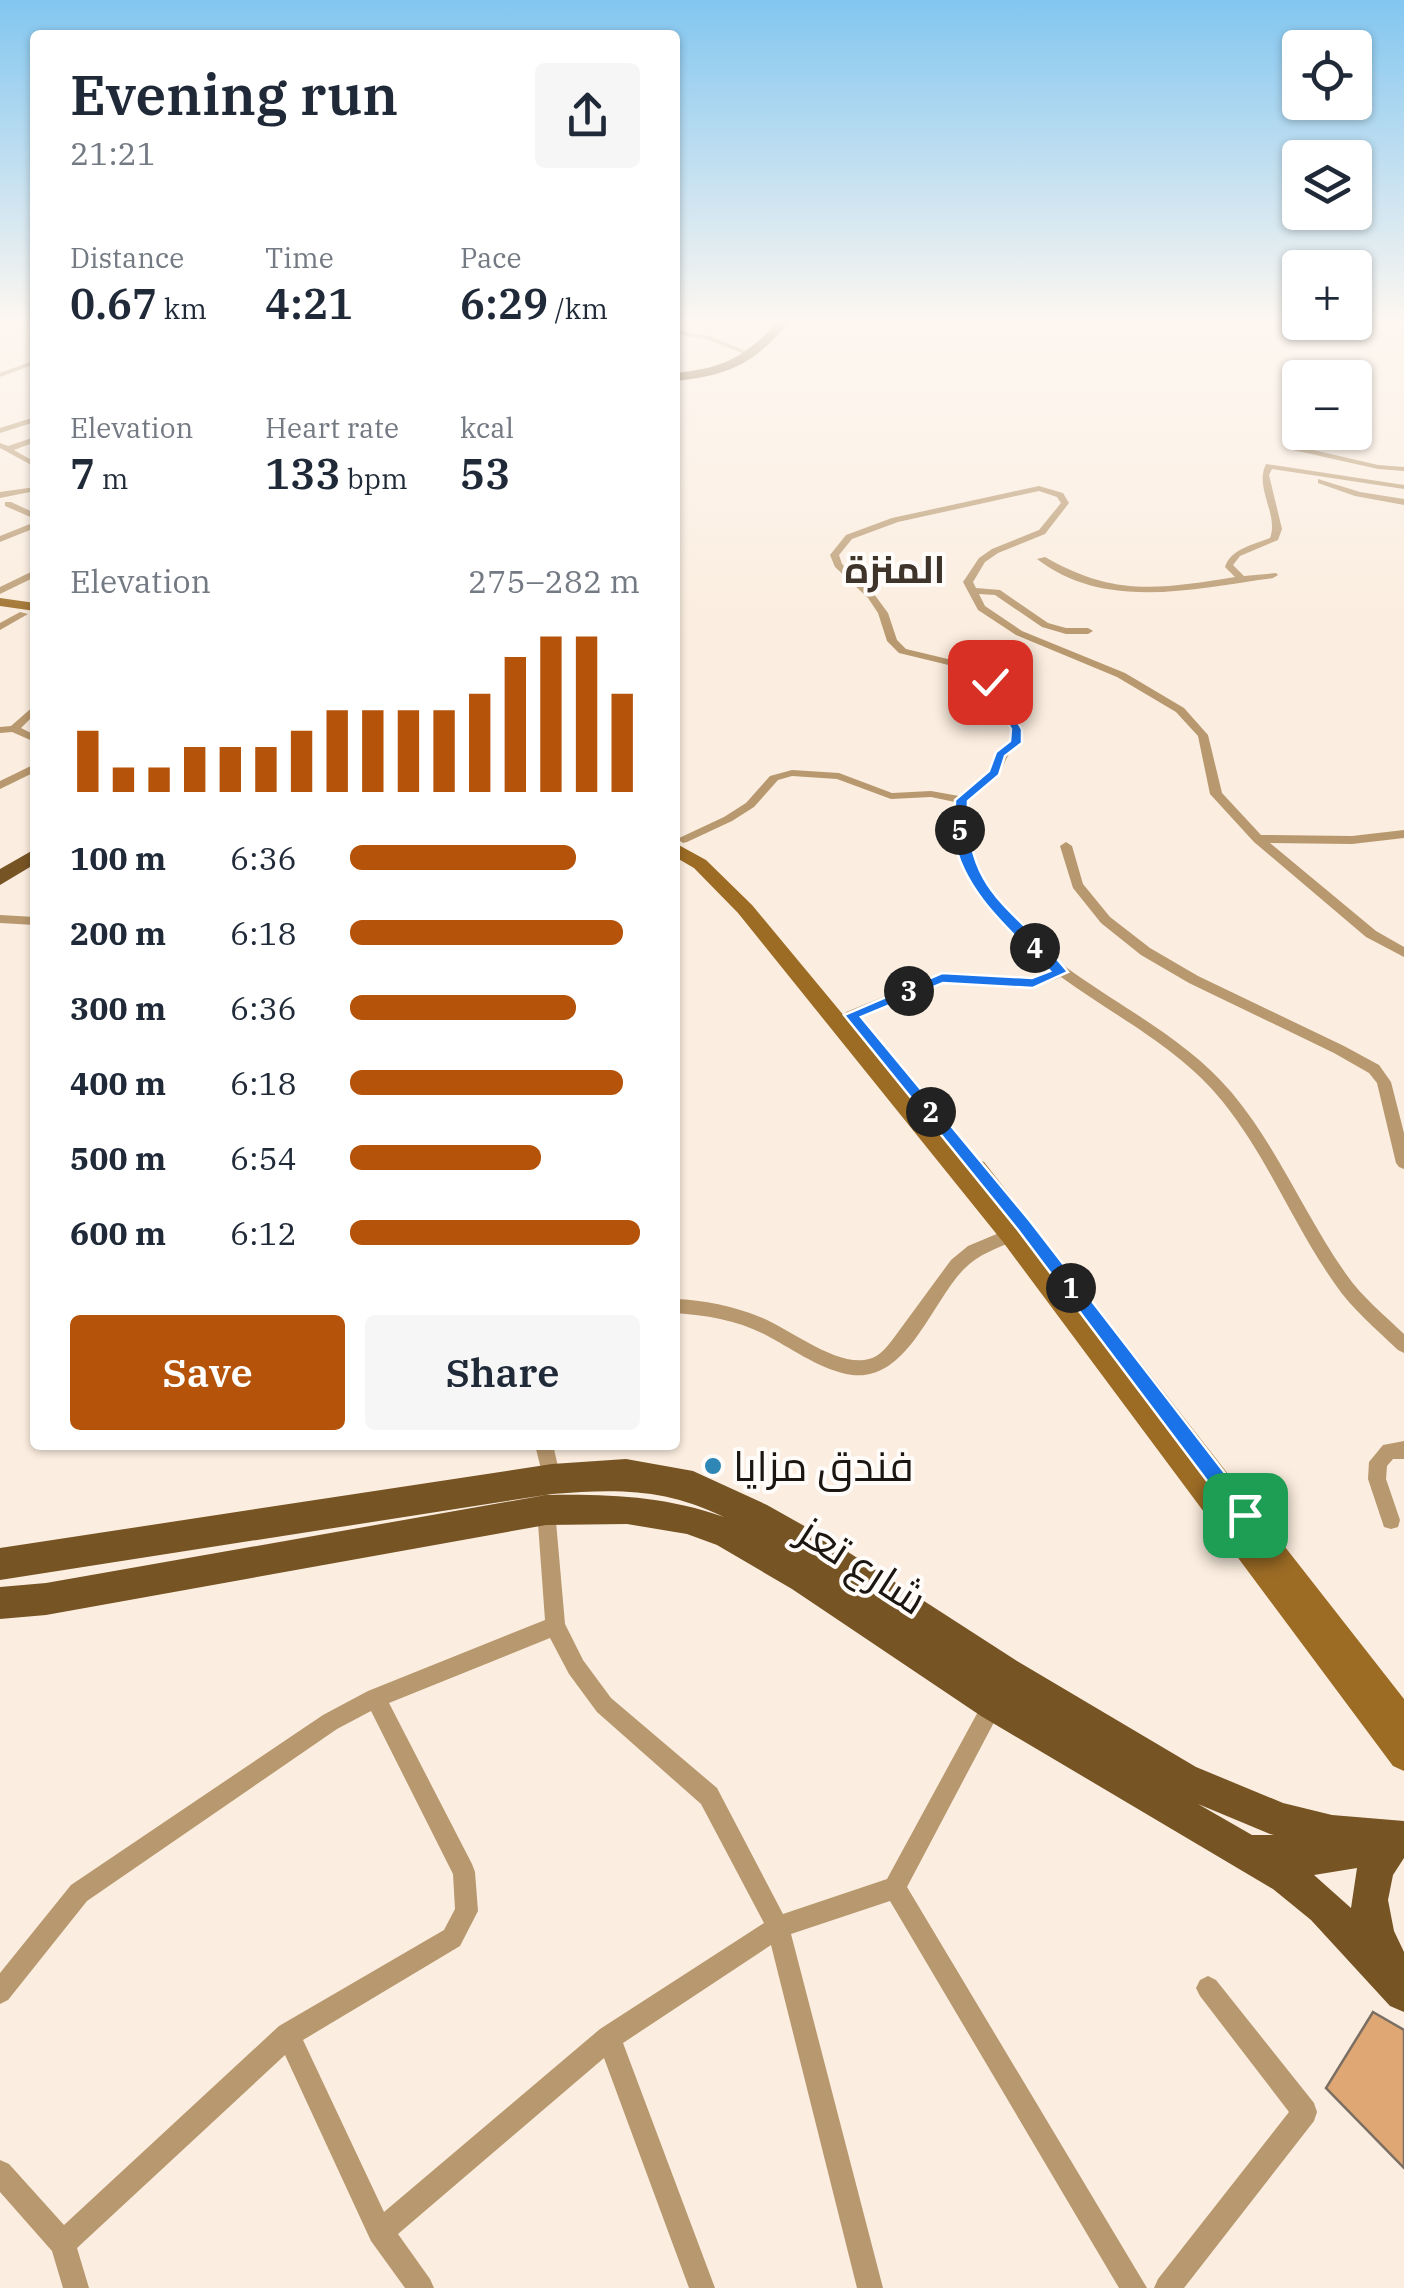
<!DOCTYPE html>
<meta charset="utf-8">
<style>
body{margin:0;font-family:"IBM Plex Serif",Cairo,serif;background:#f6f6f7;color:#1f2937;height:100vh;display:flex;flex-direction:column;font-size:38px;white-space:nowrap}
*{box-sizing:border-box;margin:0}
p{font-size:32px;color:#747a83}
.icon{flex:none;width:55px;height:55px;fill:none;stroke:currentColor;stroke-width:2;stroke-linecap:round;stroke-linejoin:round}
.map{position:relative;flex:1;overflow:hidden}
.panel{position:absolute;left:30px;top:30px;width:650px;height:1420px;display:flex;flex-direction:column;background:#fff;border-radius:10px;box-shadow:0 2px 8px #0004}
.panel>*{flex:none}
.tools{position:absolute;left:1282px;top:30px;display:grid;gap:20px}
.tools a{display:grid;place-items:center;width:90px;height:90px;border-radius:10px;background:#fff;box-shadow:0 2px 8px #0004;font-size:50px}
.pin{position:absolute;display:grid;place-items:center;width:85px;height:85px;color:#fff;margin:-42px;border-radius:20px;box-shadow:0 5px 15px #0006}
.km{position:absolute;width:50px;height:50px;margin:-25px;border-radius:50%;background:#222;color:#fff;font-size:28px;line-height:50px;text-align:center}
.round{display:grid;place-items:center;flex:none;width:105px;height:105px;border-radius:10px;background:#f6f6f7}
.headline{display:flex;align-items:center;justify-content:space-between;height:170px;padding:0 40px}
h1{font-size:55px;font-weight:600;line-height:75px}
.figures{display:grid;grid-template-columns:repeat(3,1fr);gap:15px;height:170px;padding:10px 40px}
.figures div{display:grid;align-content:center}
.figures b{font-size:42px;font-weight:600}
.figures small{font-size:28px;font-weight:400}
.figures p{font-size:28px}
.chart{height:280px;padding:20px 40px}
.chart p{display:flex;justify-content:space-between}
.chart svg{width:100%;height:180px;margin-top:10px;stroke:#b45309;stroke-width:6}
.action{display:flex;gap:20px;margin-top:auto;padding:20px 40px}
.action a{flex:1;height:115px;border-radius:10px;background:#b45309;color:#fff;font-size:40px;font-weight:600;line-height:115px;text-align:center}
.action a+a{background:#f6f6f7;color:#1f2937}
ul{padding:0 40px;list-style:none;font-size:32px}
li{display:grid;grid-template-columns:160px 120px 1fr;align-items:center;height:75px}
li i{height:25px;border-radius:12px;background:#b45309}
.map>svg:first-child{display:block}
.building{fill:#dea774;stroke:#7b6e63;stroke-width:2.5}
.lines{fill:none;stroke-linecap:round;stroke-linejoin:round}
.street{fill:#b8986e;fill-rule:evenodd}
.secondary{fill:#9c6c25;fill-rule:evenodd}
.primary{fill:#765424;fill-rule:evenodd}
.route{fill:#1a73e8;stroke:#fff;stroke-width:2.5}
.poi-dot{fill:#2f87b5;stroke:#fffcfa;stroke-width:4}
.labels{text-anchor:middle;stroke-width:8;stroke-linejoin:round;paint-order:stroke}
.far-district-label{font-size:38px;font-weight:bold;fill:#3f3429;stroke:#fffcfa}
.near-poi-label{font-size:42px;fill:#1b1611;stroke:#fffcfa;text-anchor:start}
.near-street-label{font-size:42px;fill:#1b1611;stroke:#fffcfa}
</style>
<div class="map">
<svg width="1404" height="2288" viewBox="0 0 1404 2288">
<rect width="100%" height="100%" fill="#fbeddf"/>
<!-- building -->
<path class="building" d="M1373,2012L1404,2030V2168L1326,2088Z"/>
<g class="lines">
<!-- street -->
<g class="street">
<path d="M675,330L709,336L748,352L745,354L706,339L675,334Z"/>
<path d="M35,360V364L0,377V373Z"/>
<path d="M35,417V422L0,433V428Z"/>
<path d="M35,437V442L14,450L35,462V467L0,448V443L8,446Z"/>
<path d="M1296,446L1378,465L1404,467V471L1378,469L1293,450L1292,448Z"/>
<path d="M1266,464L1404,485V489L1272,469L1269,475L1282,529L1278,540L1240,556L1233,565L1244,576L1276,573L1278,575L1273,578C1195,588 1106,612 1037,559L1045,557C1114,597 1160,589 1235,577L1225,567C1231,549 1252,545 1270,538C1279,514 1254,488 1266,464Z"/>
<path d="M1318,479L1360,492L1404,499V505L1355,496L1318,483Z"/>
<path d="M1039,486L1063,493L1069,503L1045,534L998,553L985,562L973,582L976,588L1000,590L1048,623L1066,628H1088L1093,631L1088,634H1066L1042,627L995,595L979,594L985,606L1022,631L1125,673L1184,708L1208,735L1222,793L1261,835L1352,836L1404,830V838L1352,844L1270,843L1376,931L1404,947V957L1366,937L1254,842L1210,794L1198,736L1176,712L1117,677L1016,635L978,610L963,582L979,558L992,549L1039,530L1061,503L1057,497L1039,491L898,522L852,539L839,555L842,564L874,594L888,613L897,640L906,649L977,666L994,680L1021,729V743C1018,747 1014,749 1010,753C1004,761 1002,772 995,779C986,788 972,792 966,804C959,819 966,841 973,855C977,867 982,879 988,890C1048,981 1163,1011 1232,1093C1278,1148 1305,1216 1346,1274C1362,1297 1384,1315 1404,1334V1353L1398,1350C1376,1329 1352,1309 1335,1284C1294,1226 1268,1158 1223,1102C1180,1048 1116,1017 1061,977L1033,988L943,983L856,1018H846L844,1015L846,1012L942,973L1032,978L1052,970C1009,937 937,862 955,802L931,797L891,799L837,779L792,776L778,780L754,807L732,821L687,842L683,843L677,839L724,817L746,803L770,776L792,770L839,773L892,793L931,791L959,796L988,774L1000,752L1011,742V729L986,684L969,670L899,653L887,641L878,613L868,598L835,567L830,555L846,535L892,518Z"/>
<path d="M35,487V491L0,498V492Z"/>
<path d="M5,502H11L35,513V519L5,506Z"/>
<path d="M35,522V528L0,542V536Z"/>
<path d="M35,570V577L0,594V587Z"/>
<path d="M20,612L28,614L0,630V623Z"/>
<path d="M35,705V714L21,728L35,735V742L12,732L0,733V727L11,726Z"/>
<path d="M35,764V772L0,789V781Z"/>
<path d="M1066,842L1072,846L1083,884L1110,917L1150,948L1198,976L1344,1046L1379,1065L1391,1082L1404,1133V1169L1399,1167L1396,1163L1377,1083L1369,1073L1334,1053L1189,983L1141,955L1101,923L1073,888L1060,846Z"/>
<path d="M0,915L35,917V925L0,923Z"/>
<path d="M1011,1228L1017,1230L1019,1235L1017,1240C997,1248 979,1254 964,1269C930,1304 906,1387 846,1374C816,1367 791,1348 764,1334C736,1320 705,1315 675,1313V1299C704,1300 733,1306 760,1317C789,1328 837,1368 869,1359C880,1356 886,1348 893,1339L951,1260L968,1246Z"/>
<path d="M1404,1441V1459H1393L1387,1466L1386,1479L1400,1520L1398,1527L1391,1529L1384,1527L1368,1479L1369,1462L1383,1445Z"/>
<path d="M535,1445H553L561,1479L559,1485L552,1488L545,1485Z"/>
<path d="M546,1501L553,1504L555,1510L565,1624L583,1660L611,1698L717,1788L783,1914L887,1879L986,1697L993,1694L1000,1697L1003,1704L1000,1711L907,1887L1147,2288H1119L890,1901L791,1934L883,2288H857L771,1945L623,2043L715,2288H689L604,2058L398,2234L430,2279L434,2288H405L371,2241L285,2055L77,2248L89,2288H63L52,2251L0,2192V2160L9,2164L64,2225L279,2026L444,1930L455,1909L453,1874L371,1711L337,1729L87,1901L8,2000L0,2004V1973L71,1885L323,1715L368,1691L545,1620L537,1510L539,1504ZM550,1638L569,1674L597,1712L701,1804L764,1923L600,2029L384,2212L303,2040L460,1946L478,1911L475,1872L472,1864L389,1703Z"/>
<path d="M1208,1976L1216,1980L1314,2103L1317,2112L1314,2121L1184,2288H1154L1158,2279L1289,2112L1200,1996L1196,1988L1200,1980Z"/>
</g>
<!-- secondary -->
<g class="secondary">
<path d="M0,598L35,603V611L0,606Z"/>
<path d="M675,843L706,860L752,905L967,1164L976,1159L984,1162L1404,1699V1771L1393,1766L1003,1242L738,913L694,868L675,857Z"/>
</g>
<!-- primary -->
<g class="primary">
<path d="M780,320H791C755,363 731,375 675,381V373C726,368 744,357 780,320Z"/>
<path d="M35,849V864L0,885V869Z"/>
<path d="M626,1459L693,1471L767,1505L831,1541L1017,1661L1196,1767L1283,1803L1332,1815L1404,1821V1858L1393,1875L1388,1900L1394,1931L1404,1952V2012L1390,2006L1311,1920L1273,1889L981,1716L792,1589L717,1545L687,1534L627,1524L546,1525L46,1615L0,1619V1587L46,1583L546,1495C609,1494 664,1496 724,1517C664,1488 617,1489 552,1494L0,1580V1548L552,1464ZM1198,1804L1270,1834L1274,1835H1252ZM1357,1868L1351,1908L1314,1875Z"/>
</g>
</g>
<!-- sky -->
<linearGradient id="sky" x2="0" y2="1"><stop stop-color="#82c6f0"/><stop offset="0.5" stop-color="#fdf7f1"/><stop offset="1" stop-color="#fdf7f1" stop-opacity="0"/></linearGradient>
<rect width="1404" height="641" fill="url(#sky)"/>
<!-- route -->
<path class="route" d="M990,678L1022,729V743L1005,756L999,775L968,801C965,896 1017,908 1068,972L1033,988L943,983L861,1017L1030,1221L1252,1508L1255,1515L1245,1525L1238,1522L1018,1230L844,1015L942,973L1032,978L1050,971C1014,934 963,893 954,839C952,827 955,813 955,800L989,771L996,752L1010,741L1011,729L984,682Z"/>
<!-- markers -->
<circle class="poi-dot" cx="713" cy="1466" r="10"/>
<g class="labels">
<!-- far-district labels -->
<g class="far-district-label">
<text x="895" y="583">المنزة</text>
</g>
<!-- near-poi labels -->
<g class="near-poi-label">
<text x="733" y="1481">فندق مزايا</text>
</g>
<!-- near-street labels -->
<g class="near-street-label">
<text transform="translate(863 1565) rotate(33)" y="15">شارع تعز</text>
</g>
</g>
</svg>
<div class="tools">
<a><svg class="icon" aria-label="locate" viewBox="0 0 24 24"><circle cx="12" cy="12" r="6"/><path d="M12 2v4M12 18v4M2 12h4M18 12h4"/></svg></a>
<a><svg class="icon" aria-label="layers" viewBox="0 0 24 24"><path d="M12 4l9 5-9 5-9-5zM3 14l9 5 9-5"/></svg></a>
<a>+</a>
<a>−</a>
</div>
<div class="pin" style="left:1245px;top:1515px;background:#1e9e55"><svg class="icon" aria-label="arrive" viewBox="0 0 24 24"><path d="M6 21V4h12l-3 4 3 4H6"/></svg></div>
<div class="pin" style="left:990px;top:682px;background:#d93025"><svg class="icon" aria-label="check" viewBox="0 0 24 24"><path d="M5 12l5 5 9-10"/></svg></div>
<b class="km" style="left:1071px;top:1288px">1</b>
<b class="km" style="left:931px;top:1112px">2</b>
<b class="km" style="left:909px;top:991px">3</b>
<b class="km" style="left:1035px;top:948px">4</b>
<b class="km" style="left:960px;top:830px">5</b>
<section class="panel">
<div class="headline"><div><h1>Evening run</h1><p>21:21</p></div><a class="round"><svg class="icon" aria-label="share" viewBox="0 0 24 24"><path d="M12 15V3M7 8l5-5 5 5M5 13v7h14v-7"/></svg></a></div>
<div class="figures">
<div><p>Distance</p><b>0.67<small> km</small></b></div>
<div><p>Time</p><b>4:21</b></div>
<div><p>Pace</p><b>6:29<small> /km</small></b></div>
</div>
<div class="figures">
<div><p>Elevation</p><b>7<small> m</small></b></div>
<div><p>Heart rate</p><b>133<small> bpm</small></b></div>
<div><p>kcal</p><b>53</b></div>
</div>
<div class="chart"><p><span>Elevation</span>275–282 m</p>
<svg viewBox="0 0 160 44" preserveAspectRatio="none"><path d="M5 44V29M15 44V38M25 44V38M35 44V33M45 44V33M55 44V33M65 44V29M75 44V24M85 44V24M95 44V24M105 44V24M115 44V20M125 44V11M135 44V6M145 44V6M155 44V20"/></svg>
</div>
<ul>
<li><b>100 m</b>6:36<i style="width:78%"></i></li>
<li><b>200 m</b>6:18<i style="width:94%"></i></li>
<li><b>300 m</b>6:36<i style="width:78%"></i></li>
<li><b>400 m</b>6:18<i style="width:94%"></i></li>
<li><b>500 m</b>6:54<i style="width:66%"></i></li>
<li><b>600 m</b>6:12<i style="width:100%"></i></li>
</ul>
<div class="action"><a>Save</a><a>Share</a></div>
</section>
</div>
